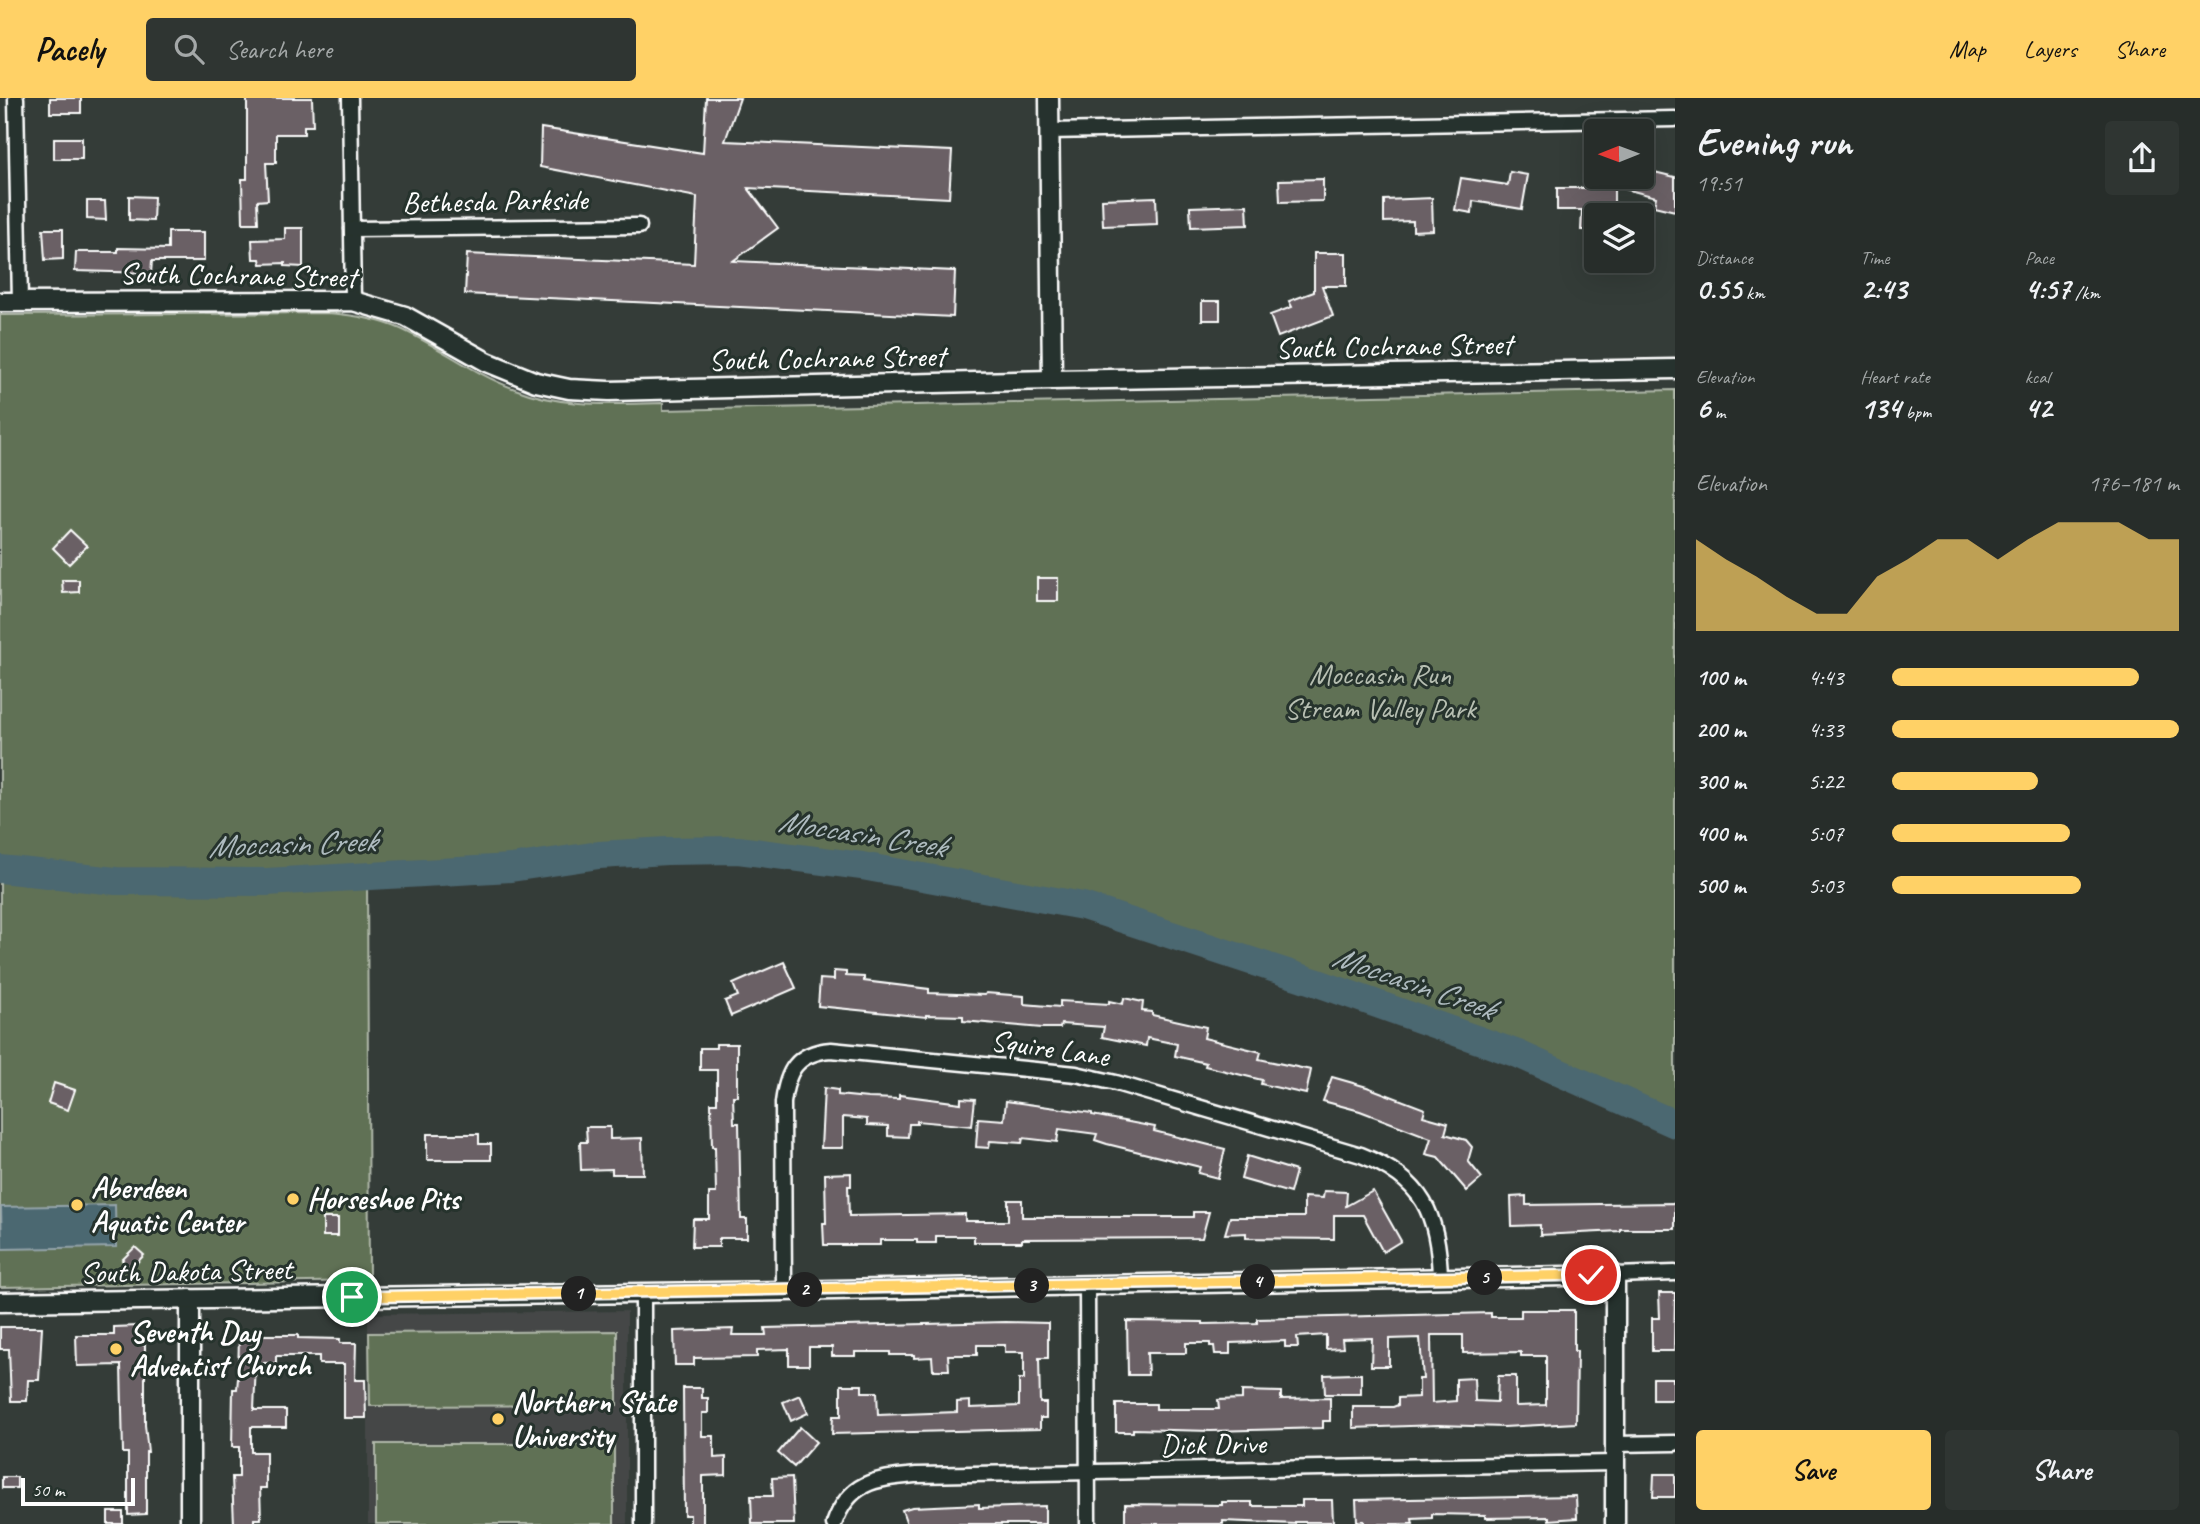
<!DOCTYPE html>
<meta charset="utf-8">
<style>
body{margin:0;font-family:Caveat,sans-serif;background:#2f3532;color:#f1f3f6;height:100vh;display:flex;flex-direction:column;font-size:26px;white-space:nowrap}
*{box-sizing:border-box;margin:0}
p{font-size:23px;color:#a4a8a8}
.icon{flex:none;width:38px;height:38px;fill:none;stroke:currentColor;stroke-width:2;stroke-linecap:round;stroke-linejoin:round}
.map{position:relative;flex:1;overflow:hidden}
.details{display:flex;flex-direction:column;background:#272d2a;width:525px}
.details>*{flex:none}
.needle{width:46px;rotate:269deg}
.buttons{position:absolute;left:1584px;top:21px;display:grid;gap:14px}
.buttons a{display:grid;place-items:center;width:70px;height:70px;border-radius:7px;background:#272d2a;box-shadow:0 7px 28px #0002,0 0 0 2px #434947;font-size:35px}
.scale{position:absolute;left:21px;bottom:18px;width:114px;box-sizing:border-box;padding-left:7px;border:4px solid #fff;border-top:0;font-size:19px;line-height:24px;white-space:nowrap;color:#fff;-webkit-text-stroke:5px #26332d;paint-order:stroke}
.pin{position:absolute;display:grid;place-items:center;width:60px;height:60px;color:#fff;margin:-30px;border:4px solid #fff;border-radius:50%;box-shadow:0 2px 7px #0007}
.km{position:absolute;width:35px;height:35px;margin:-18px;border-radius:50%;background:#222;color:#fff;font-size:19px;line-height:35px;text-align:center}
.round{display:grid;place-items:center;flex:none;width:74px;height:74px;border-radius:7px;background:#2f3532}
.head{display:flex;align-items:center;justify-content:space-between;height:119px;padding:0 21px}
h1{font-size:38px;font-weight:800;line-height:52px}
.stats{display:grid;grid-template-columns:repeat(3,1fr);gap:10px;height:119px;padding:7px 21px}
.stats div{display:grid;align-content:center}
.stats b{font-size:30px;font-weight:800}
.stats small{font-size:19px;font-weight:400}
.stats p{font-size:19px}
.chart{height:196px;padding:14px 21px}
.chart p{display:flex;justify-content:space-between}
.chart svg{width:100%;height:126px;margin-top:7px;fill:#ffd166;opacity:.7}
.cta{display:flex;gap:14px;margin-top:auto;padding:14px 21px}
.cta a{flex:1;height:80px;border-radius:7px;background:#ffd166;color:#111;font-size:28px;font-weight:800;line-height:80px;text-align:center}
.cta a+a{background:#2f3532;color:#f1f3f6}
ul{padding:0 21px;list-style:none;font-size:23px}
li{display:grid;grid-template-columns:112px 84px 1fr;align-items:center;height:52px}
li i{height:18px;border-radius:9px;background:#ffd166}
header{display:flex;align-items:center;gap:42px;box-sizing:border-box;height:98px;padding:0 35px;background:#ffd166;color:#111}
header strong{font-size:33px}
nav{display:flex;gap:38px;margin-inline-start:auto;font-size:24px}
.search{width:490px;height:63px;background:#2f3532;display:flex;align-items:center;gap:18px;box-sizing:border-box;padding:0 24px;border-radius:7px;color:#a4a8a8;font-size:26px}
main{display:flex;flex:1;min-height:0}
.map>svg:first-child{display:block}
.built{fill:#444746}
.green{fill:#607154;stroke:#b0b8aa;stroke-width:2}
.water{fill:#4c6771;stroke:#94a4aa;stroke-width:2}
.lines{fill:none;stroke-linecap:round;stroke-linejoin:round}
.river{stroke:#4c6771;stroke-width:28}
.building{fill:#6b6065;stroke:#fff;stroke-width:2;fill-rule:evenodd}
.minor-casing{stroke:#fff;stroke-width:19}
.tertiary-casing{stroke:#fff;stroke-width:23}
.minor{stroke:#26332d;stroke-width:14}
.tertiary{stroke:#26332d;stroke-width:18}
.route-casing{stroke:#fff;stroke-width:14}
.route{stroke:#ffd166;stroke-width:9}
.poi-dot{fill:#ffd166;stroke:#26332d;stroke-width:2.5}
.labels{text-anchor:middle;stroke-width:6;stroke-linejoin:round;paint-order:stroke}
.street-label{font-size:30px;fill:#fff;stroke:#26332d}
.park-label{font-size:30px;fill:#b7bfb2;stroke:#26332d}
.poi-label{font-size:30px;font-weight:bold;fill:#fff;stroke:#26332d;text-anchor:start}
.water-label{font-size:32px;font-style:italic;fill:#aebbbf;stroke:#26332d}
</style>
<header>
<strong>Pacely</strong>
<div class="search"><svg class="icon" aria-label="search" viewBox="0 0 24 24"><circle cx="10" cy="10" r="6"/><path d="M15 15l6 6"/></svg>Search here</div>
<nav><a>Map</a><a>Layers</a><a>Share</a></nav>
</header>
<main>
<div class="map">
<svg width="1675" height="1426" viewBox="0 0 1675 1426">
<rect width="100%" height="100%" fill="#343c38"/>
<filter id="ink" filterUnits="userSpaceOnUse"><feTurbulence type="fractalNoise" baseFrequency=".0143" numOctaves="2"/><feDisplacementMap in="SourceGraphic" scale="14" xChannelSelector="R" yChannelSelector="G"/><feConvolveMatrix kernelMatrix="1 2 1 2 8 2 1 2 1" color-interpolation-filters="sRGB"/></filter>
<g filter="url(#ink)">
<!-- built -->
<path class="built" d="M627,1213V1426H368V1216Z"/>
<!-- green -->
<g class="green">
<path d="M328,215C354,217 378,221 401,231C440,249 474,276 515,291C562,310 612,306 663,305V312L1675,292V1026L1518,956L1315,884L1083,808L862,768L738,752L667,753L599,757L511,770L367,778L369,1183L0,1189V217Z"/>
<path d="M617,1233V1307L370,1308L369,1235Z"/>
<rect x="376" y="1346" width="238" height="80"/>
</g>
<!-- water -->
<path class="water" d="M115,1107L116,1149L2,1151L1,1109Z"/>
<g class="lines">
<!-- river -->
<path class="river" d="M0,771L116,783L266,784L511,770L599,757L667,753L738,752L862,768L1083,808L1315,884L1518,956L1675,1026"/>
</g>
<!-- building -->
<g class="building">
<rect x="50" y="0" width="31" height="15"/>
<path d="M247,0H312L313,28H304V36H276V65H266L268,102L257,103L258,125H243L242,81H247Z"/>
<path d="M706,0H740L725,43L952,53L949,100L748,90L778,130L733,163L955,173L953,219L465,196L467,156L694,166L697,99L540,69L541,30L703,55Z"/>
<rect x="54" y="40" width="28" height="21"/>
<path d="M1642,71L1675,79V113L1654,108L1656,99L1625,91L1628,79H1642Z"/>
<path d="M1510,74L1528,77L1522,111L1473,103L1472,115L1455,112L1461,80L1508,87Z"/>
<path d="M1323,81V103L1280,104L1279,82Z"/>
<path d="M1557,90H1614V112H1601V117H1596V132H1581L1582,112H1557Z"/>
<path d="M129,98L154,99L153,123L129,122Z"/>
<path d="M1156,99L1157,126L1103,128L1102,101Z"/>
<path d="M1432,100L1433,132L1413,133V123L1384,124V102Z"/>
<path d="M87,103H105L106,122L87,121Z"/>
<path d="M1247,107L1248,127L1191,129L1190,109Z"/>
<path d="M285,130H303V169L285,168V165L261,166L260,161H253L252,142L285,141Z"/>
<path d="M43,131H63V161L45,162Z"/>
<path d="M168,134H204V163H152L151,175L75,173L76,154H118V150L168,151Z"/>
<path d="M1314,155H1346V188H1322L1333,218L1278,239L1270,217L1292,209L1289,203L1314,194Z"/>
<rect x="1202" y="203" width="18" height="19"/>
<path d="M70,432L87,448L69,466L53,450Z"/>
<rect x="1037" y="480" width="21" height="23"/>
<path d="M62,482H79V494L63,495Z"/>
<path d="M784,864L796,890L731,918L725,903L738,898L733,886Z"/>
<path d="M834,873L846,874V878L864,879V883L929,891V895L985,897L986,895L1024,898V906L1060,909V903L1109,906V903L1123,906L1124,900L1143,904L1142,913L1152,914V917L1206,929L1204,940L1261,954L1259,961L1311,972L1306,996L1261,986L1262,982L1205,968L1206,965L1175,958L1177,946L1147,940L1146,948L1102,939L1104,929L1061,926L1060,930H1042L963,923V918L926,917V919L818,908L820,881L834,882Z"/>
<path d="M716,946H737V998H733L734,1025H739L741,1121H747V1140H719V1149H692L693,1121H709V1095H716L715,1049H712L711,1005H717V972H700V950H716Z"/>
<path d="M1332,979L1367,989L1425,1011L1423,1018L1448,1025L1445,1036L1466,1042L1472,1049L1468,1063L1482,1080L1467,1093L1438,1059L1426,1056L1431,1040L1360,1013L1323,1003Z"/>
<path d="M54,985L75,992L68,1012L48,1005Z"/>
<path d="M824,990L838,992V997L868,1000L899,1001V997L961,1005V1000L975,1001L972,1028L917,1023V1026H909L908,1039L888,1038V1028L867,1027V1021L843,1019V1050H821Z"/>
<path d="M1006,1003L1092,1015V1017L1155,1029L1154,1033L1225,1051L1218,1080L1198,1075L1200,1069L1107,1046L1095,1042L1097,1036L1059,1031L1057,1044L1023,1040L1022,1045L990,1043L989,1050L976,1049L978,1020L1004,1022Z"/>
<path d="M586,1029H610V1041L642,1040L643,1076H612V1071L581,1072L580,1044H587Z"/>
<path d="M427,1036H479V1046H491V1062H427Z"/>
<path d="M1247,1058L1296,1073L1290,1095L1241,1081Z"/>
<path d="M851,1075V1088H848L849,1118L965,1116V1123H1008V1102H1022V1119H1193V1114H1209L1202,1140L1022,1141V1144H974V1138H936V1145H917V1142H880V1147H824L823,1125H826L825,1076Z"/>
<path d="M1324,1093L1347,1094L1346,1108L1373,1093L1401,1143L1383,1154L1363,1117H1334V1141L1246,1140V1135L1225,1136L1230,1119H1304V1099L1323,1100Z"/>
<path d="M1526,1098V1107L1675,1105V1131H1620V1133L1540,1137V1127L1512,1128L1511,1099Z"/>
<rect x="323" y="1120" width="15" height="18"/>
<path d="M135,1149L144,1157L131,1171L122,1162Z"/>
<path d="M1659,1195H1675L1674,1253H1652V1220H1660Z"/>
<path d="M1521,1212H1574V1253H1577L1576,1325L1504,1329L1438,1327L1353,1330V1309H1393L1398,1307V1300L1419,1299V1281H1423L1420,1240L1389,1241V1268H1371L1372,1240L1342,1241L1343,1250L1326,1251V1237L1297,1239L1298,1249H1285V1243L1230,1245V1256H1215L1214,1248H1210V1245H1186V1255H1147L1148,1277H1128L1127,1223L1203,1224V1226L1257,1225V1221L1491,1215V1219H1521ZM1431,1237H1463V1255L1521,1254V1258H1546V1307L1516,1308V1278H1498L1497,1304L1475,1303L1474,1280L1456,1281V1303L1432,1305Z"/>
<path d="M1005,1224L1048,1225V1260H1039L1040,1305H1046V1320H1040V1331L832,1336L833,1318H841V1287H862V1294H877L878,1317L957,1314V1304L970,1303V1310L1019,1308V1281H1024V1254H1005V1247H977V1257H948L949,1272H933L932,1259L914,1260V1257H890V1254H855V1258H832V1249H809V1267H789V1251L757,1252V1259L694,1260V1267H675L674,1233L733,1231L732,1237H766L765,1230Z"/>
<path d="M138,1228L139,1247H145V1327L148,1354H146V1416L128,1417V1355H123L121,1267L77,1268L76,1237H114V1229Z"/>
<path d="M0,1229H42L39,1282H28L27,1303H11L9,1251H0Z"/>
<path d="M239,1237H298V1240L340,1241V1245H356L355,1282H365L366,1320H344V1266H319V1258H276V1265H256L254,1312H286V1329H251V1354H266V1390H260L261,1421H254V1426H234L232,1379H239V1349H232L233,1291H237L238,1280Z"/>
<path d="M1353,1276H1361V1296H1325L1324,1277Z"/>
<rect x="1653" y="1280" width="20" height="22"/>
<path d="M683,1290H702V1300H708V1315H702V1338H714V1360L726,1359V1377L703,1378V1426H690V1417H684Z"/>
<path d="M1242,1293L1281,1294V1301L1330,1300V1323H1323V1330L1211,1333L1133,1331V1334H1116V1306H1156V1311H1219L1218,1302L1242,1301Z"/>
<path d="M800,1297L808,1315L791,1323L783,1304Z"/>
<path d="M800,1329L816,1344L794,1369L778,1355Z"/>
<path d="M1654,1376H1675V1399H1653Z"/>
<rect x="2" y="1379" width="15" height="11"/>
<path d="M792,1379L794,1426H752L751,1398H773L772,1380Z"/>
<path d="M1576,1398L1577,1420L1549,1422V1419L1485,1420V1417L1432,1416V1420L1412,1421L1413,1426H1364V1423H1357L1356,1402Z"/>
<path d="M1302,1402H1332L1333,1424H1295V1426L1223,1423V1426H1125V1406L1222,1407V1404H1252V1408H1302Z"/>
<path d="M979,1406V1410L1045,1408V1426H907L902,1412L912,1409Z"/>
<rect x="108" y="1414" width="15" height="12"/>
</g>
<g class="lines">
<defs>
<g id="minor">
<path d="M16,0L20,204"/>
<path d="M350,0L353,203"/>
<path d="M1049,33L1675,21"/>
<path d="M352,131L639,128"/>
<path d="M1615,1177L1675,1175"/>
<path d="M1087,1187L1088,1426"/>
<path d="M784,1193L783,1005C787,973 796,955 831,952L1076,976L1116,985L1361,1057C1423,1081 1439,1117 1440,1181"/>
<path d="M643,1195V1426"/>
<path d="M1615,1346L1675,1345"/>
<path d="M834,1426C849,1383 875,1381 916,1377L1615,1365"/>
</g>
<g id="tertiary">
<path d="M1049,0L1052,282"/>
<path d="M0,204L353,203L405,218L487,264L536,284L569,291L609,293L1052,282L1675,271"/>
<path d="M190,1201V1426"/>
<path d="M0,1204L784,1193L1615,1177V1426"/>
</g>
</defs>
<!-- minor casing -->
<use href="#minor" class="minor-casing"/>
<!-- tertiary casing -->
<use href="#tertiary" class="tertiary-casing"/>
<!-- minor -->
<use href="#minor" class="minor"/>
<!-- tertiary -->
<use href="#tertiary" class="tertiary"/>
</g>
</g>
<g class="lines" filter="url(#ink)">
<defs>
<path id="route" d="M352,1199L1591,1177"/>
</defs>
<!-- route casing -->
<use href="#route" class="route-casing"/>
<!-- route -->
<use href="#route" class="route"/>
</g>
<!-- markers -->
<g class="poi-dot">
<circle cx="293" cy="1101" r="7"/>
<circle cx="77" cy="1107" r="7"/>
<circle cx="116" cy="1251" r="7"/>
<circle cx="498" cy="1321" r="7"/>
</g>
<g class="labels">
<!-- street labels -->
<g class="street-label">
<text transform="translate(495 103) rotate(-1)" y="10">Bethesda Parkside</text>
<text transform="translate(238 177) rotate(1)" y="10">South Cochrane Street</text>
<text transform="translate(1394 248) rotate(-1)" y="10">South Cochrane Street</text>
<text transform="translate(827 260) rotate(-1)" y="10">South Cochrane Street</text>
<text transform="translate(1050 950) rotate(8)" y="10">Squire Lane</text>
<text transform="translate(186 1173) rotate(-1)" y="10">South Dakota Street</text>
<text transform="translate(1213 1346) rotate(-1)" y="10">Dick Drive</text>
</g>
<!-- park labels -->
<g class="park-label">
<text x="1380" y="586">Moccasin Run<tspan x="1380" dy="34">Stream Valley Park</tspan></text>
</g>
<!-- poi labels -->
<g class="poi-label">
<text x="91" y="1100">Aberdeen<tspan x="91" dy="34">Aquatic Center</tspan></text>
<text x="307" y="1111">Horseshoe Pits</text>
<text x="130" y="1244">Seventh Day<tspan x="130" dy="34">Adventist Church</tspan></text>
<text x="512" y="1314">Northern State<tspan x="512" dy="34">University</tspan></text>
</g>
<!-- water labels -->
<g class="water-label">
<text transform="translate(862 735) rotate(9)" y="11">Moccasin Creek</text>
<text transform="translate(292 745) rotate(-2)" y="11">Moccasin Creek</text>
<text transform="translate(1414 884) rotate(19)" y="11">Moccasin Creek</text>
</g>
</g>
</svg>
<div class="buttons">
<a><svg class="needle" viewBox="-14 -14 28 28"><path d="M0-13l5 13h-10z" fill="#e53935"/><path d="M0 13l5-13h-10z" fill="#a4a8a8"/></svg></a>
<a><svg class="icon" aria-label="layers" viewBox="0 0 24 24"><path d="M12 4l9 5-9 5-9-5zM3 14l9 5 9-5"/></svg></a>
</div>
<div class="scale">50 m</div>
<div class="pin" style="left:352px;top:1199px;background:#1e9e55"><svg class="icon" aria-label="arrive" viewBox="0 0 24 24"><path d="M6 21V4h12l-3 4 3 4H6"/></svg></div>
<div class="pin" style="left:1591px;top:1177px;background:#d93025"><svg class="icon" aria-label="check" viewBox="0 0 24 24"><path d="M5 12l5 5 9-10"/></svg></div>
<b class="km" style="left:579px;top:1196px">1</b>
<b class="km" style="left:805px;top:1192px">2</b>
<b class="km" style="left:1032px;top:1188px">3</b>
<b class="km" style="left:1258px;top:1184px">4</b>
<b class="km" style="left:1485px;top:1180px">5</b>
</div>
<section class="details">
<div class="head"><div><h1>Evening run</h1><p>19:51</p></div><a class="round"><svg class="icon" aria-label="share" viewBox="0 0 24 24"><path d="M12 15V3M7 8l5-5 5 5M5 13v7h14v-7"/></svg></a></div>
<div class="stats">
<div><p>Distance</p><b>0.55<small> km</small></b></div>
<div><p>Time</p><b>2:43</b></div>
<div><p>Pace</p><b>4:57<small> /km</small></b></div>
</div>
<div class="stats">
<div><p>Elevation</p><b>6<small> m</small></b></div>
<div><p>Heart rate</p><b>134<small> bpm</small></b></div>
<div><p>kcal</p><b>42</b></div>
</div>
<div class="chart"><p><span>Elevation</span>176–181 m</p>
<svg viewBox="0 0 160 44" preserveAspectRatio="none"><path d="M0 44V12L10 19L20 25L30 32L40 38L50 38L60 25L70 19L80 12L90 12L100 19L110 12L120 6L130 6L140 6L150 12L160 12V44z"/></svg>
</div>
<ul>
<li><b>100 m</b>4:43<i style="width:86%"></i></li>
<li><b>200 m</b>4:33<i style="width:100%"></i></li>
<li><b>300 m</b>5:22<i style="width:51%"></i></li>
<li><b>400 m</b>5:07<i style="width:62%"></i></li>
<li><b>500 m</b>5:03<i style="width:66%"></i></li>
</ul>
<div class="cta"><a>Save</a><a>Share</a></div>
</section>
</main>
